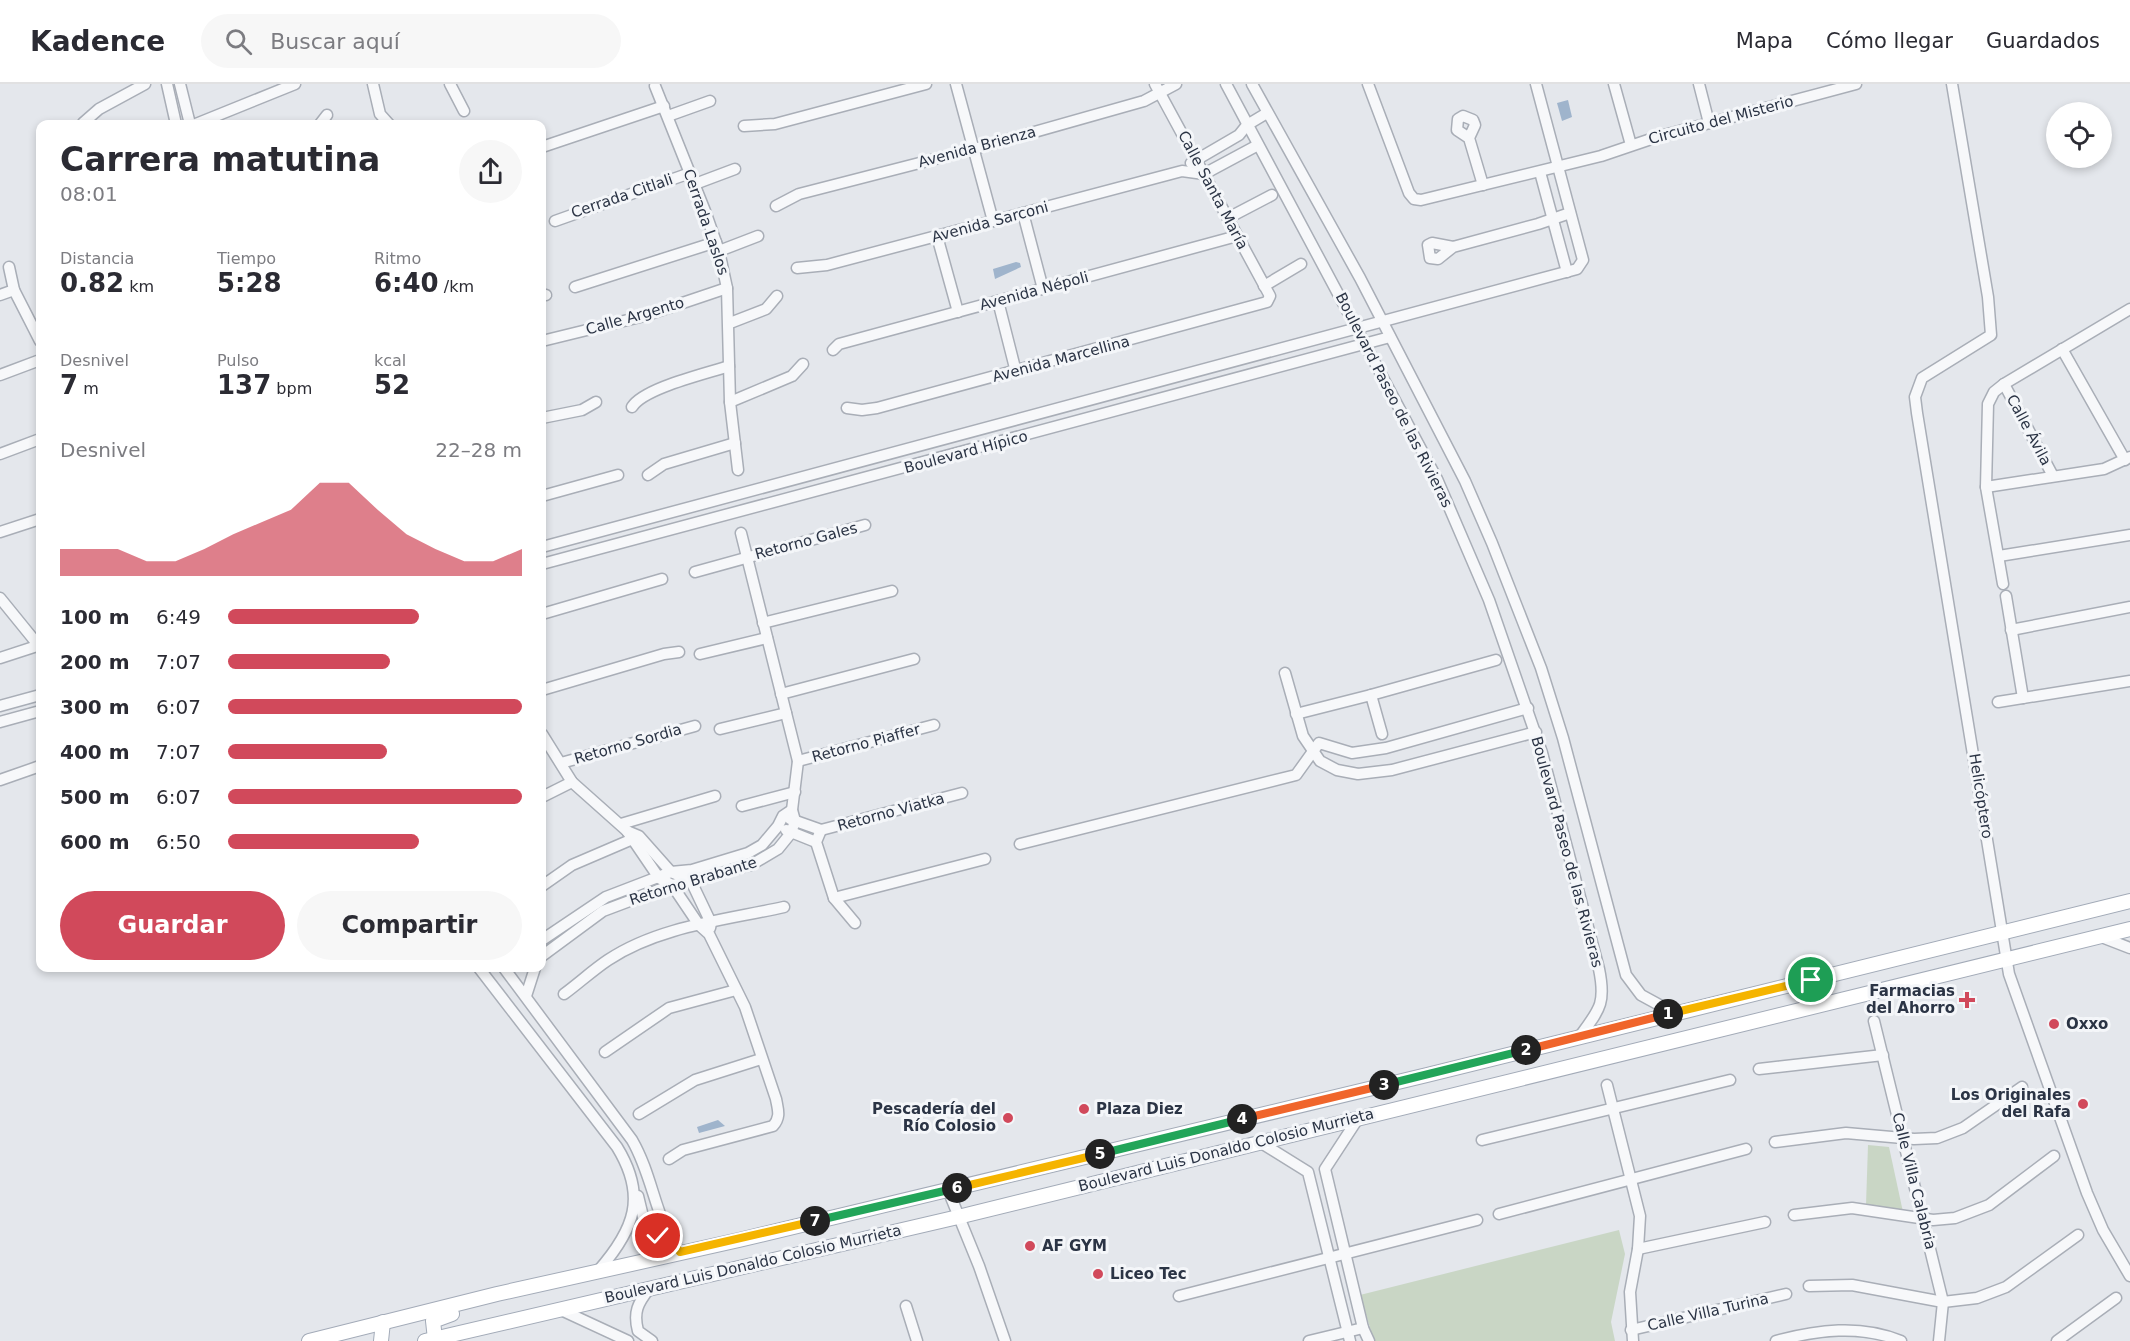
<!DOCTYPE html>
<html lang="es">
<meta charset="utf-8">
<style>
body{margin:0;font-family:"DejaVu Sans",sans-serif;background:#f7f7f7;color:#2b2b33;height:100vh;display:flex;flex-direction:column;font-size:22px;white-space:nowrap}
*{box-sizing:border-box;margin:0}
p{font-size:20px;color:#7c7c81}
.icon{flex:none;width:33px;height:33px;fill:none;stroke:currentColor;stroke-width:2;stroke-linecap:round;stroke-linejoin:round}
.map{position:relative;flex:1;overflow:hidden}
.sheet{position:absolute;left:36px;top:36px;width:510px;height:852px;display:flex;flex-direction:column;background:#fff;border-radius:12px;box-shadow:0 3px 9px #0003}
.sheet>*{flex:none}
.fabs{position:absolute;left:2046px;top:18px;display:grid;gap:12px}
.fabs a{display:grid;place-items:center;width:66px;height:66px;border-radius:50%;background:#fff;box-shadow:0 3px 9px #0003;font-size:30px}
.pin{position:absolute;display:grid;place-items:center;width:51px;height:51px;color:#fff;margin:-26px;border:3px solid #fff;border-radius:50%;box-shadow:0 2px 6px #0007}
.km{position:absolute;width:30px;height:30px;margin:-15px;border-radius:50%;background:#222;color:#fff;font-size:16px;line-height:30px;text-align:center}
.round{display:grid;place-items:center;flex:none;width:63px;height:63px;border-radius:32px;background:#f7f7f7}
.headline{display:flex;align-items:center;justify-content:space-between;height:102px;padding:0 24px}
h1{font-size:33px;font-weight:800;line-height:45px}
.figures{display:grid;grid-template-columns:repeat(3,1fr);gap:9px;height:102px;padding:6px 24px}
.figures div{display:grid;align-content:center}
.figures b{font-size:26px;font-weight:800}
.figures small{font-size:16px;font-weight:400}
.figures p{font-size:16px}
.chart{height:168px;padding:12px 24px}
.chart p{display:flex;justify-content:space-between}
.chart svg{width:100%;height:108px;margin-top:6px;fill:#d1495b;opacity:.7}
.primary-button{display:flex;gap:12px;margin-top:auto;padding:12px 24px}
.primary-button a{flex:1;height:69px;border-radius:36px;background:#d1495b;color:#fff;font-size:24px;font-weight:800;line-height:69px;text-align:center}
.primary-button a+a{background:#f7f7f7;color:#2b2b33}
ul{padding:0 24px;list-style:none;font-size:20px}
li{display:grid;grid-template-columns:96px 72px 1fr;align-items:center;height:45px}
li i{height:15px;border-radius:8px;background:#d1495b}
header{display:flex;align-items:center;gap:36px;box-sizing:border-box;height:84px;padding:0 30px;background:#fff;border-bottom:2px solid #e1e1e2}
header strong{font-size:28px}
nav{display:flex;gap:33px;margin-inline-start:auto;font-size:21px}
.search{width:420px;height:54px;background:#f7f7f7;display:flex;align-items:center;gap:15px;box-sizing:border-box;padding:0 21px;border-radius:33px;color:#7c7c81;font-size:22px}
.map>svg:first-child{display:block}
.green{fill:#c9d6c5}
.water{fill:#9fb4cc}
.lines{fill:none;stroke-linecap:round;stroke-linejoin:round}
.minor-casing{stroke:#a9aeb7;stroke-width:13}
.major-casing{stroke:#a3abb8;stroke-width:16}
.minor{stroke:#f7f8fa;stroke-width:10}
.major{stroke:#fff;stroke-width:14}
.split-1-casing{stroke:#fff;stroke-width:12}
.split-2-casing{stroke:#fff;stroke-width:12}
.split-3-casing{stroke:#fff;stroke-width:12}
.split-4-casing{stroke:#fff;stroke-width:12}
.split-5-casing{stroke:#fff;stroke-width:12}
.split-6-casing{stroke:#fff;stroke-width:12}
.split-7-casing{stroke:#fff;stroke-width:12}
.split-8-casing{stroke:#fff;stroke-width:12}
.split-1{stroke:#f5b400;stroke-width:8}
.split-2{stroke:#f0652b;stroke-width:8}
.split-3{stroke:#22a559;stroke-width:8}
.split-4{stroke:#f0652b;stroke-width:8}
.split-5{stroke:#22a559;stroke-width:8}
.split-6{stroke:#f5b400;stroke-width:8}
.split-7{stroke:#22a559;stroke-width:8}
.split-8{stroke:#f5b400;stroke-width:8}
.poi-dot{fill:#d1495b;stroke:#f4f6f9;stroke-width:2}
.labels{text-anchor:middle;stroke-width:6;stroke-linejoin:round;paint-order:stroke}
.street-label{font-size:15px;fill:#2b3445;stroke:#f4f6f9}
.poi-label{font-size:15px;font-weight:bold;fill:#2b3445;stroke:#f4f6f9;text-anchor:start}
</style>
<header>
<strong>Kadence</strong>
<div class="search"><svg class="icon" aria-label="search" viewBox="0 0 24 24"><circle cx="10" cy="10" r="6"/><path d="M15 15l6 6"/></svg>Buscar aquí</div>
<nav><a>Mapa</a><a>Cómo llegar</a><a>Guardados</a></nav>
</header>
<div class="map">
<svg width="2130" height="1257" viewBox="0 0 2130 1257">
<rect width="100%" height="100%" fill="#e4e7ec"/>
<!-- green -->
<g class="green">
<path d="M1868,1061L1889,1063L1903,1128L1866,1121Z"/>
<path d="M1619,1146L1625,1170L1611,1238L1615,1257H1374L1360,1211Z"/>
</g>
<!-- water -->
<g class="water">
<path d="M1568,16L1572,33L1562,37L1557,19Z"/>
<path d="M1016,178L1020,179L1021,183L995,195L993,185Z"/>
<path d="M718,1036L725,1042L699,1049L697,1043Z"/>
</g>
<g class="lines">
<defs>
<g id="minor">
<path d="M167,0L176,40"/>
<path d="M180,0L190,40"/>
<path d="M373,0L380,30L389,40"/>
<path d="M450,0L464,27"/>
<path d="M956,0L993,137"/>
<path d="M1226,0L1437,395L1489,516L1542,669L1599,885C1606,919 1600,925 1580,952"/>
<path d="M1252,0L1360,194L1465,397L1492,459L1541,584L1563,654L1626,891L1641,911L1674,929"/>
<path d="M1368,0L1409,109L1414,115L1421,116L1601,72L1657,53L1856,0"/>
<path d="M1614,0L1631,61"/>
<path d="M1699,0L1709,39"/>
<path d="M1952,0L1988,213L1991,251L1922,294L1915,313L1917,329L2009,890L2087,1109L2103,1146L2130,1192"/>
<path d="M655,2L705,127L719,167L727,204L730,318L738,386"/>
<path d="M668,32L710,17"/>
<path d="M83,39L99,25L145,0"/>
<path d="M196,40L295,0"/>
<path d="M320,40L327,31"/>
<path d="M744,42L775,40L926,0"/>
<path d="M1469,54L1475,41L1473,36L1463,32L1458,35L1457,46L1469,54L1483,101"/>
<path d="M542,63L664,22"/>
<path d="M1191,79L1239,51L1247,41L1267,29"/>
<path d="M1540,88L1567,188"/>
<path d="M695,100L735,85"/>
<path d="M776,122L799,110L974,65L1144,17L1176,0"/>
<path d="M1023,129L1043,205"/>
<path d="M1228,134L1272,111"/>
<path d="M555,137L690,89"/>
<path d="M937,152L958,228"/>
<path d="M1453,163L1432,159L1428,161L1430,174L1438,175L1453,163L1538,140L1570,129"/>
<path d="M719,167L758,152"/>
<path d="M9,183L14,206L40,257"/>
<path d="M797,184L827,181L1182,87L1204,90L1258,61"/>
<path d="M1264,202L1301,180"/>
<path d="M575,203L716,158"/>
<path d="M542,210L546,211"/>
<path d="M0,211L14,206"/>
<path d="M998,217L1016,288"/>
<path d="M730,239L766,225L777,212"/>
<path d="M542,257L644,232L727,204"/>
<path d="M2062,265L2125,376"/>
<path d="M833,266L839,260L1237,152"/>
<path d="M0,291L40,276"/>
<path d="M2004,300L2053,392"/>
<path d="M730,318L792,292L803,280"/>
<path d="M632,323C644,304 705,290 729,282"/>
<path d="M847,324L862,326L877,324L1267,218L1270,212L1155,0"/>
<path d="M542,334L582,326L596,318"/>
<path d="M0,370L40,355"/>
<path d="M648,391L664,380L735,359"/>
<path d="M1986,403L2104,385L2130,373"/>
<path d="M542,412L618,391"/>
<path d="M0,448L40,435"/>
<path d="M542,463L1577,185L1583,176L1536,0"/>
<path d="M1999,472L2130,451"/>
<path d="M542,480L1390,253"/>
<path d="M695,488L865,441"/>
<path d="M2003,500L1986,403L1988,320L1994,308L2004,300L2130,225"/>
<path d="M2006,512L2023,614"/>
<path d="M0,514L39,562"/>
<path d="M542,530L662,495"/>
<path d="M763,539L892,507"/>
<path d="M2011,546L2130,523"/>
<path d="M700,570L767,554"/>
<path d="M0,574L40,561"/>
<path d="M1285,589L1303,652L1320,677L1337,686L1358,690L1392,686L1536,648"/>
<path d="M542,606L664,570L679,568"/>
<path d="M781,610L914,575"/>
<path d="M1371,611L1496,576"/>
<path d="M1998,618L2130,597"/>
<path d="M0,622L40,611"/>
<path d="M1296,630L1371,611L1382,650"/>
<path d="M0,638L40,627"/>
<path d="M720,645L786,629"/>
<path d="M542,650L572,698L627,747L659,794L672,801L699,841L709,850L745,923L776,1015C778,1026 781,1033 773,1042L683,1066L669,1075"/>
<path d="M798,677L934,641"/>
<path d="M561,679L695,642"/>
<path d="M0,696L40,682"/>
<path d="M542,713L572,698"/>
<path d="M742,722L795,708"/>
<path d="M790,735L821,746"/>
<path d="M621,740L715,712"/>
<path d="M786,746L816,758"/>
<path d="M821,746L962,709"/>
<path d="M821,746L816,758L834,814L855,839"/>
<path d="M627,747L639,752L671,788L691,797L711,839L710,844"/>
<path d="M1020,760L1296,691L1319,659L1352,669L1386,664L1528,624"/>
<path d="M542,802L572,781L635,754"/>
<path d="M834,814L985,775"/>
<path d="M2099,852L2130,864"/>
<path d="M542,856L606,813L671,788L692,786L748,769L762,761L778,742L783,732L792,726"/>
<path d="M542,872L603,827L672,801L751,781L778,765L791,749L795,737L792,726L798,677L741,449"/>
<path d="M479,884L617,1063C647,1112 635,1145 598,1187"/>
<path d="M504,884L632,1056C654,1094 655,1137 680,1168"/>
<path d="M564,910C579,899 593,886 608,876C659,842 726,836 784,823"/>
<path d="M526,912L535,884"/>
<path d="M1874,937L1943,1218L1939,1257"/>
<path d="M605,968L669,924L736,906"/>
<path d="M1759,985L1883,971"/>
<path d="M1607,1001L1640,1132L1638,1165L1630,1208L1633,1257"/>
<path d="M639,1030L695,996L761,975"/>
<path d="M1359,1033L1325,1085L1363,1244L1369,1257"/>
<path d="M1482,1056L1730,996"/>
<path d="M1258,1057L1308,1088L1350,1257"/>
<path d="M1775,1058L1846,1049L1914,1055L1937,1054L1963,1044L2022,1003"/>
<path d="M948,1106L979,1182L1005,1257"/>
<path d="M638,1112L646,1145L658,1152L667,1151"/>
<path d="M1499,1130L1746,1065"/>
<path d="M1794,1131L1852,1124L1933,1136L1955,1134L1989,1121L2054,1072"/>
<path d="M1638,1165L1765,1138"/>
<path d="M645,1176L649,1149"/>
<path d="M1809,1202L1852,1201L1943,1218L1977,1214L2006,1203L2078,1151"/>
<path d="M649,1205C638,1219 633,1228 638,1247L652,1257"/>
<path d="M1179,1212L1477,1136"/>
<path d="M906,1222L917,1257"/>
<path d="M559,1225L628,1257"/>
<path d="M1631,1246L1786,1210"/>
<path d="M1309,1257L1363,1244"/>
<path d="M1776,1257C1817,1246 1860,1240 1901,1257"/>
<path d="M2057,1257L2116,1214"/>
</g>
<g id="major">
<path d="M435,1255L433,1237L452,1230"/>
<path d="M309,1257L497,1210L739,1156L1427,991L2130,817"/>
<path d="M381,1257L383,1238"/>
<path d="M425,1257L958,1133L2130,845"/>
</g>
</defs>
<!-- minor casing -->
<use href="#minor" class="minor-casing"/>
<!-- major casing -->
<use href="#major" class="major-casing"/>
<!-- minor -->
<use href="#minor" class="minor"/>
<!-- major -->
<use href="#major" class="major"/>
</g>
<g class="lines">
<defs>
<path id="split-1" d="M1668,930L1811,896"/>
<path id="split-2" d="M1526,966L1668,930"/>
<path id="split-3" d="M1384,1001L1526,966"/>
<path id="split-4" d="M1242,1035L1384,1001"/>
<path id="split-5" d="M1100,1070L1242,1035"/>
<path id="split-6" d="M957,1104L1100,1070"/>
<path id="split-7" d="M815,1137L957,1104"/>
<path id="split-8" d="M658,1152L667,1151L680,1168L815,1137"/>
</defs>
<!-- split-1 casing -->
<use href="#split-1" class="split-1-casing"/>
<!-- split-2 casing -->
<use href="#split-2" class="split-2-casing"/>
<!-- split-3 casing -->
<use href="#split-3" class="split-3-casing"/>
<!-- split-4 casing -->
<use href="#split-4" class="split-4-casing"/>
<!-- split-5 casing -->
<use href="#split-5" class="split-5-casing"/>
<!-- split-6 casing -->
<use href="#split-6" class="split-6-casing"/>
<!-- split-7 casing -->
<use href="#split-7" class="split-7-casing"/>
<!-- split-8 casing -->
<use href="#split-8" class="split-8-casing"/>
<!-- split-1 -->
<use href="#split-1" class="split-1"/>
<!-- split-2 -->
<use href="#split-2" class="split-2"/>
<!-- split-3 -->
<use href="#split-3" class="split-3"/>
<!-- split-4 -->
<use href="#split-4" class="split-4"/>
<!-- split-5 -->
<use href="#split-5" class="split-5"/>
<!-- split-6 -->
<use href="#split-6" class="split-6"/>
<!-- split-7 -->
<use href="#split-7" class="split-7"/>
<!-- split-8 -->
<use href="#split-8" class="split-8"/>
</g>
<!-- markers -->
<g class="poi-dot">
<path d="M1964 907h6v6h6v6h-6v6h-6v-6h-6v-6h6z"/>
<circle cx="2054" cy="940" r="6"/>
<circle cx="2083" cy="1020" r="6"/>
<circle cx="1084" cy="1025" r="6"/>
<circle cx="1008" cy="1034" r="6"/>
<circle cx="1030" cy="1162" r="6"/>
<circle cx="1098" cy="1190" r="6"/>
</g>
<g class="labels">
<!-- street labels -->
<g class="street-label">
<text transform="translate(1721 36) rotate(-15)" y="5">Circuito del Misterio</text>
<text transform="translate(977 63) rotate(-15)" y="5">Avenida Brienza</text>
<text transform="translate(1213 106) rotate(62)" y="5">Calle Santa María</text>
<text transform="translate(622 112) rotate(-19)" y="5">Cerrada Citlali</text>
<text transform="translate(706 138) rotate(71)" y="5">Cerrada Laslos</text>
<text transform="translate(990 138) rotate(-15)" y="5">Avenida Sarconi</text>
<text transform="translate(1034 207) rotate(-15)" y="5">Avenida Népoli</text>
<text transform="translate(635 232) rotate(-16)" y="5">Calle Argento</text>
<text transform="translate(1061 275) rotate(-15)" y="5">Avenida Marcellina</text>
<text transform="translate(1394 316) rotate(63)" y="5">Boulevard Paseo de las Rivieras</text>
<text transform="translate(2029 346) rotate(62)" y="5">Calle Ávila</text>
<text transform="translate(966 368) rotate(-15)" y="5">Boulevard Hípico</text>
<text transform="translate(806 457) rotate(-15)" y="5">Retorno Gales</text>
<text transform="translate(866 659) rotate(-15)" y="5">Retorno Piaffer</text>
<text transform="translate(628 660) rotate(-16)" y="5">Retorno Sordia</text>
<text transform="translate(1981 712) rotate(81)" y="5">Helicóptero</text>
<text transform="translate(891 728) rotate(-15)" y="5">Retorno Viatka</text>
<text transform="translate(1567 768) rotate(75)" y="5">Boulevard Paseo de las Rivieras</text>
<text transform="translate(693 797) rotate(-17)" y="5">Retorno Brabante</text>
<text transform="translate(1226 1066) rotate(-14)" y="5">Boulevard Luis Donaldo Colosio Murrieta</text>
<text transform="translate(1914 1097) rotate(76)" y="5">Calle Villa Calabria</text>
<text transform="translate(753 1180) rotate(-13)" y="5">Boulevard Luis Donaldo Colosio Murrieta</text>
<text transform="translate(1708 1228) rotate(-13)" y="5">Calle Villa Turina</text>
</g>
<!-- poi labels -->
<g class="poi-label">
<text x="1955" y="912" text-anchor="end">Farmacias<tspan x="1955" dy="17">del Ahorro</tspan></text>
<text x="2066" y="945">Oxxo</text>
<text x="2071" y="1016" text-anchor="end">Los Originales<tspan x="2071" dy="17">del Rafa</tspan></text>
<text x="996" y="1030" text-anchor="end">Pescadería del<tspan x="996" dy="17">Río Colosio</tspan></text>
<text x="1096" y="1030">Plaza Diez</text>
<text x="1042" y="1167">AF GYM</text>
<text x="1110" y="1195">Liceo Tec</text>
</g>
</g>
</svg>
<div class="fabs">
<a><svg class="icon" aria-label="locate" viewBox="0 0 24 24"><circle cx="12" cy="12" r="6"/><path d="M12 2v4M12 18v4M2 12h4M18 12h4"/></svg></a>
</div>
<div class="pin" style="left:1811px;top:896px;background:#1e9e55"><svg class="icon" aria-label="arrive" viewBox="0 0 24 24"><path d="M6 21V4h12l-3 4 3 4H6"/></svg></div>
<div class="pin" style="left:658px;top:1152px;background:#d93025"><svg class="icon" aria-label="check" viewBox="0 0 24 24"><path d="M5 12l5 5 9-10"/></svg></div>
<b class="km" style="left:1668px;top:930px">1</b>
<b class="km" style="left:1526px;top:966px">2</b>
<b class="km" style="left:1384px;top:1001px">3</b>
<b class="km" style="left:1242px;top:1035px">4</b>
<b class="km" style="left:1100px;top:1070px">5</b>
<b class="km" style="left:957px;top:1104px">6</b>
<b class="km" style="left:815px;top:1137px">7</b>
<section class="sheet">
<div class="headline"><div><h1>Carrera matutina</h1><p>08:01</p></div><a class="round"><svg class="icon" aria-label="share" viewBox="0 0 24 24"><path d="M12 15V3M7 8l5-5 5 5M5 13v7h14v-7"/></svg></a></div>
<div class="figures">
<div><p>Distancia</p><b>0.82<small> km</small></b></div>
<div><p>Tiempo</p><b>5:28</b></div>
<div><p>Ritmo</p><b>6:40<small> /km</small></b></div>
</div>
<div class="figures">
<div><p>Desnivel</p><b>7<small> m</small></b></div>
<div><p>Pulso</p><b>137<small> bpm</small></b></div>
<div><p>kcal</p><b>52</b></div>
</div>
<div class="chart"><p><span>Desnivel</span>22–28 m</p>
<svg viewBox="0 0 160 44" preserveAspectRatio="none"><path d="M0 44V33L10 33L20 33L30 38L40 38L50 33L60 27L70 22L80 17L90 6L100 6L110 17L120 27L130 33L140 38L150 38L160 33V44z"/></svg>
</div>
<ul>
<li><b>100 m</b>6:49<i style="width:65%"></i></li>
<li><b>200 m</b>7:07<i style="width:55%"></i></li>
<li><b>300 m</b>6:07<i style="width:100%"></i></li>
<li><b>400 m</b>7:07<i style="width:54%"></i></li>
<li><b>500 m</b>6:07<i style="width:100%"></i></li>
<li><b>600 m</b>6:50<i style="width:65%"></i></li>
</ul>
<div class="primary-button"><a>Guardar</a><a>Compartir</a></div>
</section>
</div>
